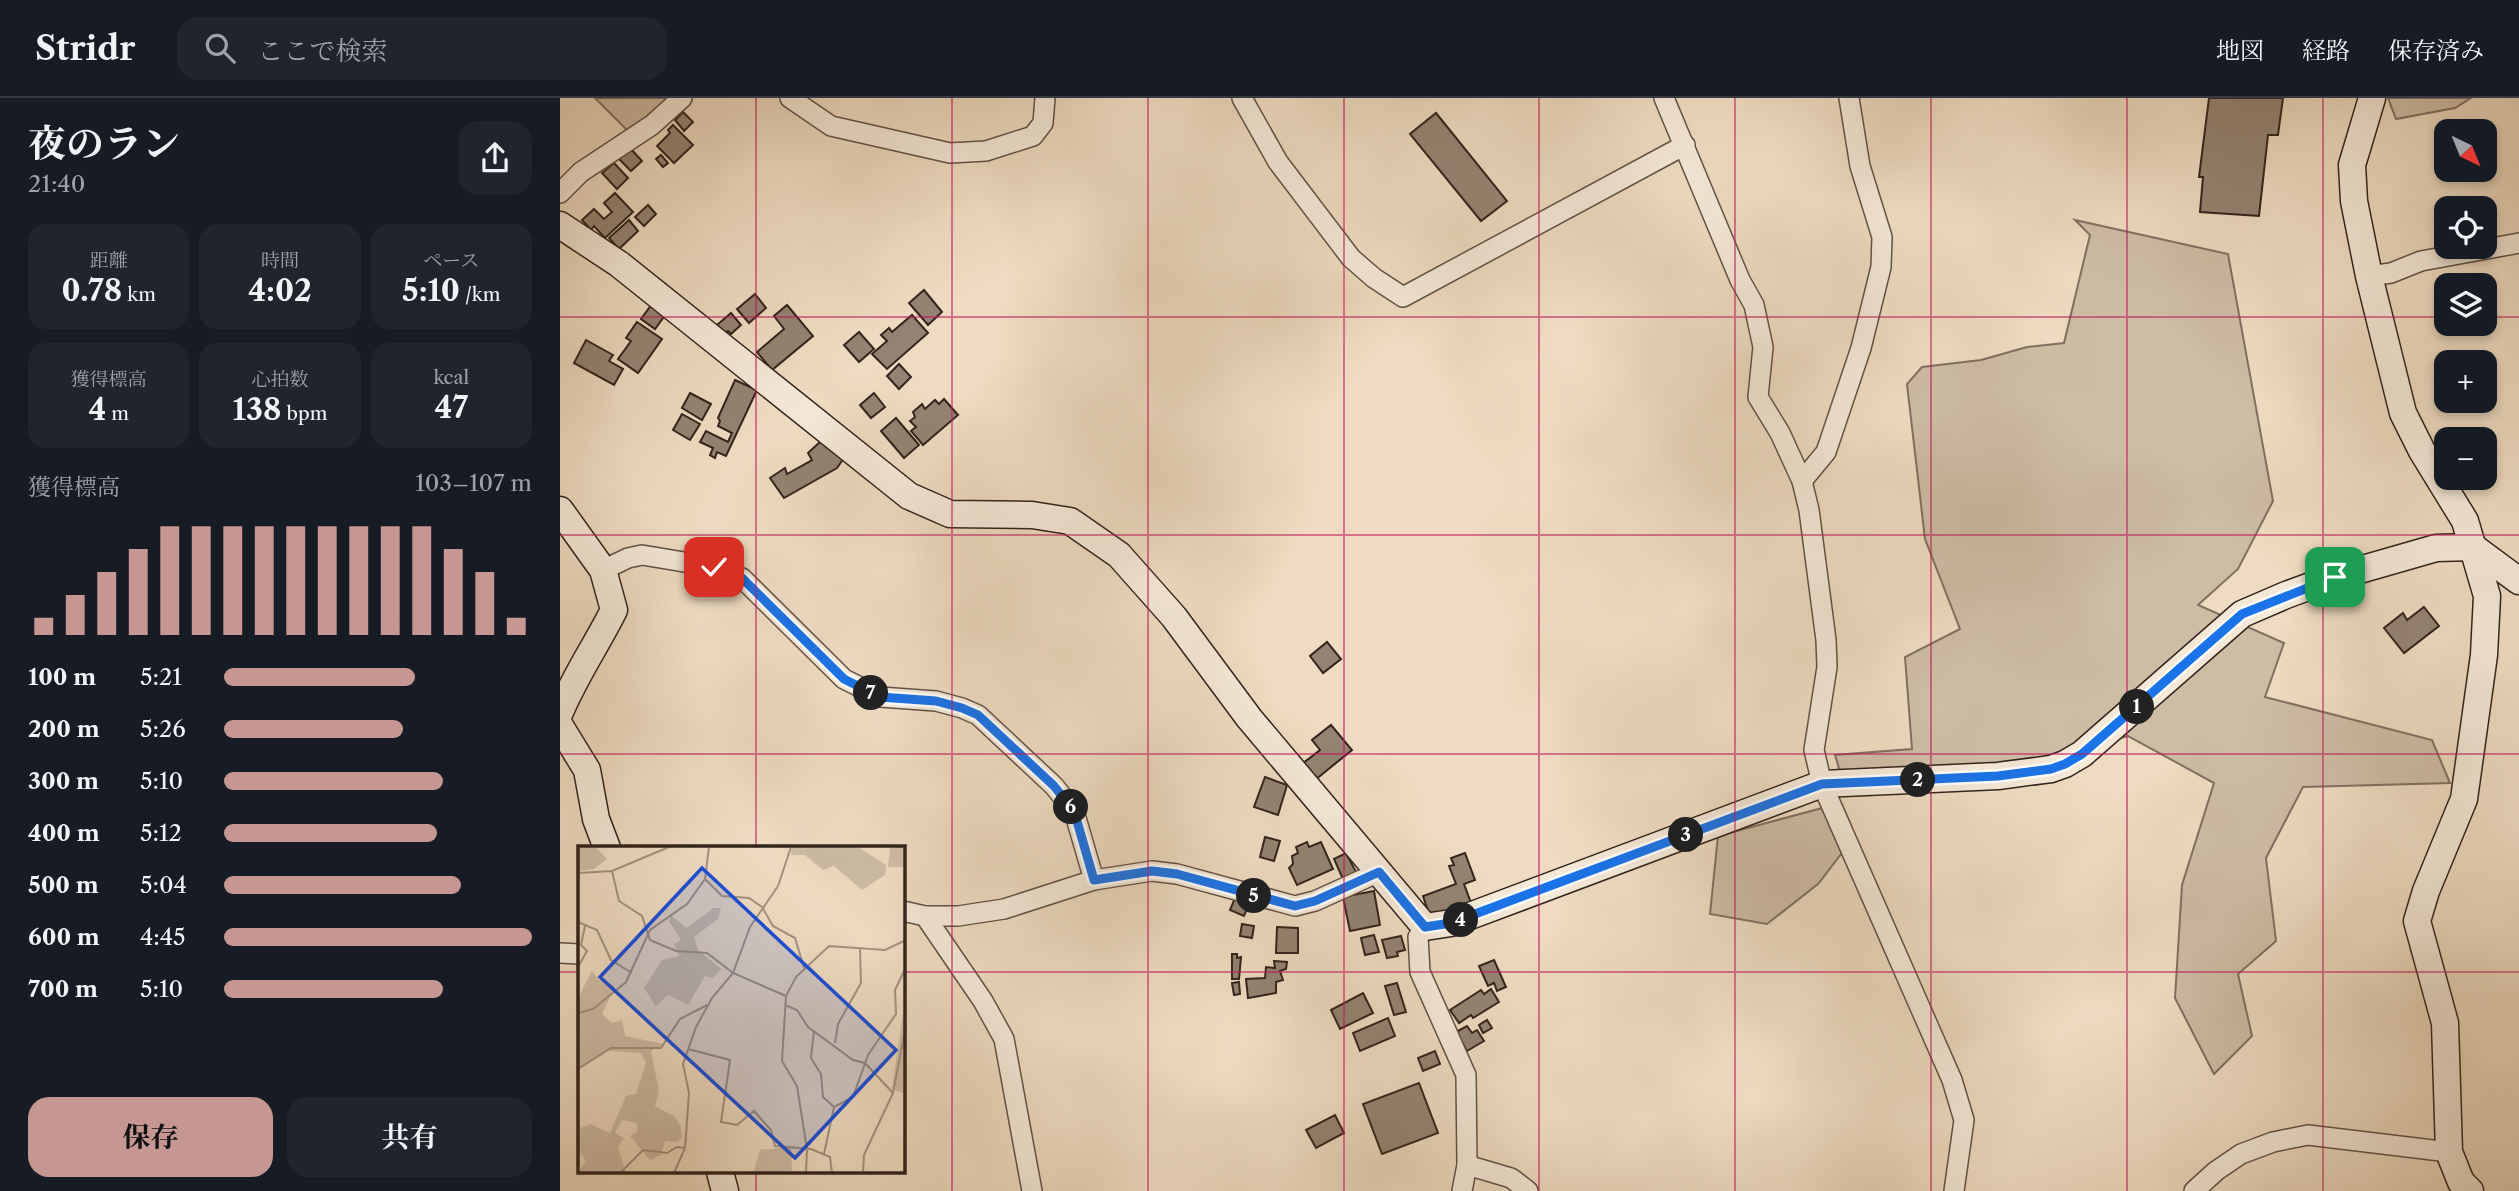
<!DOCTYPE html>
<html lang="ja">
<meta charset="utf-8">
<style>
body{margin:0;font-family:"Libre Caslon Text","Noto Serif JP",serif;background:#20242c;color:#f1f3f6;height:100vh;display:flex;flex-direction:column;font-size:26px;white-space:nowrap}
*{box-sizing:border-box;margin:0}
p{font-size:23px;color:#9ea1a6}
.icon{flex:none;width:38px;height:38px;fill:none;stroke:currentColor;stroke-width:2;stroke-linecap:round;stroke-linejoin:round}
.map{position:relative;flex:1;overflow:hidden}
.drawer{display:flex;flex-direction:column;background:#171b24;width:560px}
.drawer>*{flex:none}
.needle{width:46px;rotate:137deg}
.controls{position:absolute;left:1874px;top:21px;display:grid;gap:14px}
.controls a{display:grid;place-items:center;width:63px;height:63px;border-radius:14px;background:#171b24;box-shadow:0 4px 10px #0003;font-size:35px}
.pin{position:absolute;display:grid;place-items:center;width:60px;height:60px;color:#fff;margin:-30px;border-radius:14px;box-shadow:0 4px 10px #0006}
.km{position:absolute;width:35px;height:35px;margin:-18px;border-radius:50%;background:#222;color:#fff;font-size:19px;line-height:35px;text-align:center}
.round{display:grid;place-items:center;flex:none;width:74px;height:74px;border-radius:21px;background:#20242c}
.overview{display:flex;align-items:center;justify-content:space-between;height:119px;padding:0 28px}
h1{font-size:38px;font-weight:700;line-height:52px}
.figures{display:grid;grid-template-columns:repeat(3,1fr);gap:10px;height:119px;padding:7px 28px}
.figures div{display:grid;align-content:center;border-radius:18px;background:#20242c;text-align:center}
.figures b{font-size:30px;font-weight:700}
.figures small{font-size:19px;font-weight:400}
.figures p{font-size:19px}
.chart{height:196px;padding:14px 28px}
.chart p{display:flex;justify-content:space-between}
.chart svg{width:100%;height:126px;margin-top:7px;stroke:#c59692;stroke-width:6}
.cta{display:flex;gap:14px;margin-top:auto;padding:14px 28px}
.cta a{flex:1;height:80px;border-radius:21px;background:#c59692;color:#111;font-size:28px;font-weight:700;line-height:80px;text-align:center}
.cta a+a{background:#20242c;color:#f1f3f6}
ul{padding:0 28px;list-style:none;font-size:23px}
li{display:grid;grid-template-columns:112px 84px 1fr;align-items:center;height:52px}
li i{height:18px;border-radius:9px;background:#c59692}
header{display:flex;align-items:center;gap:42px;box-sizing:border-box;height:98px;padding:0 35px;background:#171b24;border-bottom:2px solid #363941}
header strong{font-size:33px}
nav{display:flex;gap:38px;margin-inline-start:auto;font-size:24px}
.search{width:490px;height:63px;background:#20242c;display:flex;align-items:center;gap:18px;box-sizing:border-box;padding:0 24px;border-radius:21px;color:#9ea1a6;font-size:26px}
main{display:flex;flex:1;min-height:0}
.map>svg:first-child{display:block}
.green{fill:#cebca5;stroke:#807061;stroke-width:2}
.building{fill:#948372;stroke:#33241d;stroke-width:2}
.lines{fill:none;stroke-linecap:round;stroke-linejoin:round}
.street-casing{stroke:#625246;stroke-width:22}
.secondary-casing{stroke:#33241d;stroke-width:29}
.street{stroke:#f4e8d7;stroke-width:19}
.secondary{stroke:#f4e8d7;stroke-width:26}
.route-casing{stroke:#fff;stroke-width:14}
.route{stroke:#1a73e8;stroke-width:9}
.grid{fill:none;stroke:#c2185b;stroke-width:2;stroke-opacity:0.55}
.inset-road{fill:none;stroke:#a3927f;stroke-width:2}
.view{fill:#1d4ed8;fill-opacity:0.15;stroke:#1d4ed8;stroke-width:3.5}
.inset-edge{fill:none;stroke:#33241d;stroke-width:3.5}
</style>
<header>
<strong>Stridr</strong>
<div class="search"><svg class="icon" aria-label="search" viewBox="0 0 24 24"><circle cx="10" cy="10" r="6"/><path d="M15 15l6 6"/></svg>ここで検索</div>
<nav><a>地図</a><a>経路</a><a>保存済み</a></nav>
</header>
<main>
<section class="drawer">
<div class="overview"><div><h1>夜のラン</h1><p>21:40</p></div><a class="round"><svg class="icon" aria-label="share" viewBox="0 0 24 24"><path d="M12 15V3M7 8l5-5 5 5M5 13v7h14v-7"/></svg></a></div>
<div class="figures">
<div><p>距離</p><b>0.78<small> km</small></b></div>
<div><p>時間</p><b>4:02</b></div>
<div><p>ペース</p><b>5:10<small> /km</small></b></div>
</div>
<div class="figures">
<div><p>獲得標高</p><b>4<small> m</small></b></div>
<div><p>心拍数</p><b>138<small> bpm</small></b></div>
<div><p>kcal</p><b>47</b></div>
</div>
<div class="chart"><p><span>獲得標高</span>103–107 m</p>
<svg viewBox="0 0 160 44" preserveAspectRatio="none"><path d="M5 44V38M15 44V30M25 44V22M35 44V14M45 44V6M55 44V6M65 44V6M75 44V6M85 44V6M95 44V6M105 44V6M115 44V6M125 44V6M135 44V14M145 44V22M155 44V38"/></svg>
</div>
<ul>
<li><b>100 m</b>5:21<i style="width:62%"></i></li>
<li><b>200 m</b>5:26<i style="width:58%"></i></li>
<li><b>300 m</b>5:10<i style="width:71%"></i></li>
<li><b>400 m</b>5:12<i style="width:69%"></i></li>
<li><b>500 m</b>5:04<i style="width:77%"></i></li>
<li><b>600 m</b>4:45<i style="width:100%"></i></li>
<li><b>700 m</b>5:10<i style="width:71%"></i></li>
</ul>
<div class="cta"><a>保存</a><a>共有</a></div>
</section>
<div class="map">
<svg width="1959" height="1093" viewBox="0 0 1959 1093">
<rect width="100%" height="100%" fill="#eedbc1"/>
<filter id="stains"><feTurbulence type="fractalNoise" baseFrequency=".00286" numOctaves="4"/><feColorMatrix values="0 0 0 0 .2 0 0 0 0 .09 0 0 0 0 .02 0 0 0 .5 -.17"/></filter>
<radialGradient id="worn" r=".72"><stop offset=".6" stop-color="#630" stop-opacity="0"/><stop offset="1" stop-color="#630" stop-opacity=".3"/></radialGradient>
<!-- green -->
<g class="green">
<path d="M35,0H111L74,39Z"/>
<path d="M1828,0H1911L1895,10L1836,21Z"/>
<path d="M1515,122L1668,156L1713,403L1678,471L1638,507L1724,545L1705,599L1872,642L1890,685L1743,689L1706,760L1716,843L1678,876L1692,938L1654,976L1615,900L1622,787L1654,685L1568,638L1479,664L1281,677L1275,657L1352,651L1345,559L1400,531L1365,441L1347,286L1362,269L1421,262L1467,249L1504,245L1530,137Z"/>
<path d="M1281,705L1295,738L1258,786L1207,826L1150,816L1158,738Z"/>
</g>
<!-- building -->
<g class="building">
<path d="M1649,0H1723L1718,37H1708L1699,118L1640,114L1643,79H1639Z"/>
<path d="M123,14L133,24L124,33L115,22Z"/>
<path d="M876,15L947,103L921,123L850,36Z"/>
<path d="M113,27L133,47L114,65L97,48L110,35L108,32Z"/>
<path d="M70,50L82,63L71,73L59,61Z"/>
<path d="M101,57L108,65L103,69L96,61Z"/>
<path d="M54,65L68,80L57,91L42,75Z"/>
<path d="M55,95L73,114L45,140L34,128L31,132L22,122L34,111L44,121L52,114L44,105Z"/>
<path d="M88,107L96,116L84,128L75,119Z"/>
<path d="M69,122L78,133L59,151L49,140Z"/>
<path d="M364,192L382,214L368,227L349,205Z"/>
<path d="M195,196L206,210L189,225L177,211Z"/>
<path d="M92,206L106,216L95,231L81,221Z"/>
<path d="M227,207L253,238L212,272L197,254L224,231L214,218Z"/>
<path d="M171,215L181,227L171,236L168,233L165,236L157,227Z"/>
<path d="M352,217L368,235L327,271L312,256L327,243L321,237L329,230L332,234Z"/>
<path d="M77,224L102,241L78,275L58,261L71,243L66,240Z"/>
<path d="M299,234L314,251L299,264L284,247Z"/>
<path d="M26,242L53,257L49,263L63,271L54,287L14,265Z"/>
<path d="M339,266L351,279L339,291L327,278Z"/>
<path d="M175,282L197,292L166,358L157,354L155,360L150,357L153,350L140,344L146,333L168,344L172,335L158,328L160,323L158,320Z"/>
<path d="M130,295L151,306L142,322L122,310Z"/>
<path d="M314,295L325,309L311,320L300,307Z"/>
<path d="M384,301L398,317L363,347L351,333L356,329L350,323L355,319L353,314L362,306L365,311L375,302L379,306Z"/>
<path d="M122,316L140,326L130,342L113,332Z"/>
<path d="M336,320L359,347L344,360L321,333Z"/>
<path d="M262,342L284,360L277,370L224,400L210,380L225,370L227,376L252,362L248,355Z"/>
<path d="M1864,509L1879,528L1844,555L1824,530L1843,515L1847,522Z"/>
<path d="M767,544L781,561L763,575L750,558Z"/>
<path d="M771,627L792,652L755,682L742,666L760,652L752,642Z"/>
<path d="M705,679L727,687L718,717L694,709Z"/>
<path d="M705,739L720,743L714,763L700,759Z"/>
<path d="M747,744L749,749L761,744L773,771L737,787L729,770L733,766L732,758L738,755L736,749Z"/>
<path d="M786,755L796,774L783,781L774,761Z"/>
<path d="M905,755L915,782L904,786L911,805L870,819L863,798L896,786L889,768L894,767L891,760Z"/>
<path d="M814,793L820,827L790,833L783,799Z"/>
<path d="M675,800L689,806L684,818L670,812Z"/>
<path d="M682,826L694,828L692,840L680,838Z"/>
<path d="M717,829L738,830V855H716Z"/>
<path d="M814,837L819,854L805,857L801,840Z"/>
<path d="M841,838L845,852L837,854L838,858L827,860L822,842Z"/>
<path d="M672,856H677V860L681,859L679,881H672Z"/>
<path d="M934,862L946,889L937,893L934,885L928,888L919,868Z"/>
<path d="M714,863L727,864L726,871L720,873L723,882L716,884V895L688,900L686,881L705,880L706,869L715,870Z"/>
<path d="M679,884L680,896L674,897L672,885Z"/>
<path d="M837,885L846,914L834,917L825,888Z"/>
<path d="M931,891L939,904L913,920L911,917L899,925L890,912L921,892L924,896Z"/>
<path d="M803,895L813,915L780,931L771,912Z"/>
<path d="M828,920L835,938L800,953L793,935Z"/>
<path d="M927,922L932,930L923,935L919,927Z"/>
<path d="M907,928L912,935L917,932L924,943L907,953L896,934Z"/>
<path d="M875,953L880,966L863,973L858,960Z"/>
<path d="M859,985L878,1035L822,1056L803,1006Z"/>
<path d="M775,1017L784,1035L756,1050L746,1032Z"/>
</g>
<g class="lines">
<defs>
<g id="street">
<path d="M230,0L271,28L390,55L426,53L473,38L483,25L485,0"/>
<path d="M682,0L718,64L791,160L814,180L843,199L1125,47"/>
<path d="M1104,0L1180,182L1194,207L1203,249L1198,299L1220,335L1242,383L1249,412L1266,542L1267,569L1254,652L1262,686L1392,982L1404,1022L1394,1093"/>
<path d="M0,95L21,74L92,27L122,0"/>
<path d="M1809,178L1831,175L1861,163L1959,145"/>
<path d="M1242,383L1266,354L1301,250L1321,169L1322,139L1300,68L1289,0"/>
<path d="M43,472L68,460L82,457L154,469L182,480L284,581L320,599L376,603L402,610L418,617L494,688L514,713L534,782"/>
<path d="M343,813L365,818H398L444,811L534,782L592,773L617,776L735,808L755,803L819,774"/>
<path d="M365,818L423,903L444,941L472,1093"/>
<path d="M865,829L858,839L860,874L906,977L907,1067L902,1093"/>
<path d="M0,855L19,856"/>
<path d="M907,1067L951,1080L968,1093"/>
<path d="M1634,1093L1656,1073L1681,1056L1713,1044L1748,1037L1889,1054"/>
</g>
<g id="secondary">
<path d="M1812,0L1792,67L1794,103L1809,178L1843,315L1862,353L1905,423L1927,498L1924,557L1904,701L1866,793L1857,823L1885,925L1889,1054L1901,1084L1910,1093"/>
<path d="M0,127L59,166L349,398L390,416L472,417L510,423L559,457L614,519L689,620L865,829L891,825L1262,686L1438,678L1491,671L1505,666L1522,656L1682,516L1726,497L1775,479L1876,450L1913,449L1959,483"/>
<path d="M0,412L43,472L54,512C37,546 15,578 0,614"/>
<path d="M0,628L27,672L36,721L47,750"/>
<path d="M160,1074L165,1093"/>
</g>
</defs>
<!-- street casing -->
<use href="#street" class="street-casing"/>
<!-- secondary casing -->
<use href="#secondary" class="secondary-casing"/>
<!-- street -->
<use href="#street" class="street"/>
<!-- secondary -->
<use href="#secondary" class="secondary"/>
</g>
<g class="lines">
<defs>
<path id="route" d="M154,469L182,480L284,581L320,599L376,603L402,610L418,617L494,688L514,713L534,782L592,773L617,776L735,808L755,803L819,774L865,829L891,825L1262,686L1438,678L1491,671L1505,666L1522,656L1682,516L1775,479"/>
</defs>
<!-- route casing -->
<use href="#route" class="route-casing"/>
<!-- route -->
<use href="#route" class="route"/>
</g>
<!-- grid -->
<path class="grid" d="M196,0V750M392,0V1093M588,0V1093M784,0V1093M979,0V1093M1175,0V1093M1371,0V1093M1567,0V1093M1763,0V1093M0,219H1886M1925,219H1959M0,437H1959M0,656H1959M0,874H19M343,874H1959M196,1074V1093"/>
<!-- overview -->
<g transform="translate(18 748)">
<rect width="327" height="327" fill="#eedbc1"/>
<path d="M0,1H18L29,13L16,23L0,25ZM214,1H280L308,19L307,29L284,44L256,20L245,24L227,9H213ZM312,1H327V21H310ZM136,62H143L140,73L116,91L120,104L151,129L143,123L135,132L127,130L110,159L90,149L78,160L66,142L84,114L101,110L96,98L103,94L91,75L93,69L108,82ZM14,125L21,134L37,140L24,168L34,177L44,174L47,190L86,198L73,205L81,245L77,260L97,271L103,281L104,291L99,296L87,295L83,309L72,314L52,290L59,286V277L44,274L37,287L46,292L40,301L48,327H0L8,315L0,303V283L12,278L32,287L48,250L58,248L68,217L63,207L29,205L0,223V152ZM327,154V248L314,243ZM213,301L214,325L175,327L182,304Z" fill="#cebca5"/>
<path class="inset-road" d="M34,25L41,55L64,70L72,94L98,105L129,107L155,127L208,150M0,27L34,25L91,1M127,33L144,50L171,52L184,61L195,80L217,92L226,122M0,76L19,84L33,114L54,127M0,121L9,105L3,99L7,80M207,159L219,164L230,181L275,214L287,217L315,247M0,167L15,163L48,136L72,84L109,58L127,33L131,1M236,185L233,212L243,228L245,251L256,261M257,197L260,178L283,137L282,103M110,203L152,214L143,276L159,279L176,265L193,284L197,300L233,303L252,311L254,327M0,223L33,202H83L102,173L129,159M246,308L256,261L275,251L290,209L318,168L317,144L328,121M42,327L65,304L89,307L99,301L107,302M96,327L107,302L111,247L105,218L118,181L134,152L155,127L172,81L200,40L213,1M228,327L229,303L219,240L204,215L208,150L218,131L251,100L307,104L328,94M285,327L286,309L315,247L328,179"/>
<path class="view" d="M124,22L318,204L217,312L22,131Z"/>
<rect width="327" height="327" class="inset-edge"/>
</g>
<rect width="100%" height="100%" filter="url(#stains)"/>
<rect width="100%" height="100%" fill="url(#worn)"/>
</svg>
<div class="controls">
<a><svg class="needle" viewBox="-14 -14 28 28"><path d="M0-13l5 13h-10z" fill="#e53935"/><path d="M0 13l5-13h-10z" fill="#9ea1a6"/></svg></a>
<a><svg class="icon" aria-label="locate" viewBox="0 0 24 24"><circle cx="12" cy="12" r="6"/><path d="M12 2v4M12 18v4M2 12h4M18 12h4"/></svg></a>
<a><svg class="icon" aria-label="layers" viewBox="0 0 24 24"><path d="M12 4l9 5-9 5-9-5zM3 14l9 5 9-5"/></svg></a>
<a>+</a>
<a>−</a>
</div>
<div class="pin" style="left:1775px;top:479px;background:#1e9e55"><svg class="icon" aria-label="arrive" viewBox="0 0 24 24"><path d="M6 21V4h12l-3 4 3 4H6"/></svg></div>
<div class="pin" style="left:154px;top:469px;background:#d93025"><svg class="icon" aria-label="check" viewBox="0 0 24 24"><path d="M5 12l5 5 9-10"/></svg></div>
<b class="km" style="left:1577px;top:609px">1</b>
<b class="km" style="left:1358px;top:682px">2</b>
<b class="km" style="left:1126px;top:737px">3</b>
<b class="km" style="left:901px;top:822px">4</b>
<b class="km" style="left:694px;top:798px">5</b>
<b class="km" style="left:511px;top:709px">6</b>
<b class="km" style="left:311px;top:595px">7</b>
</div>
</main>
